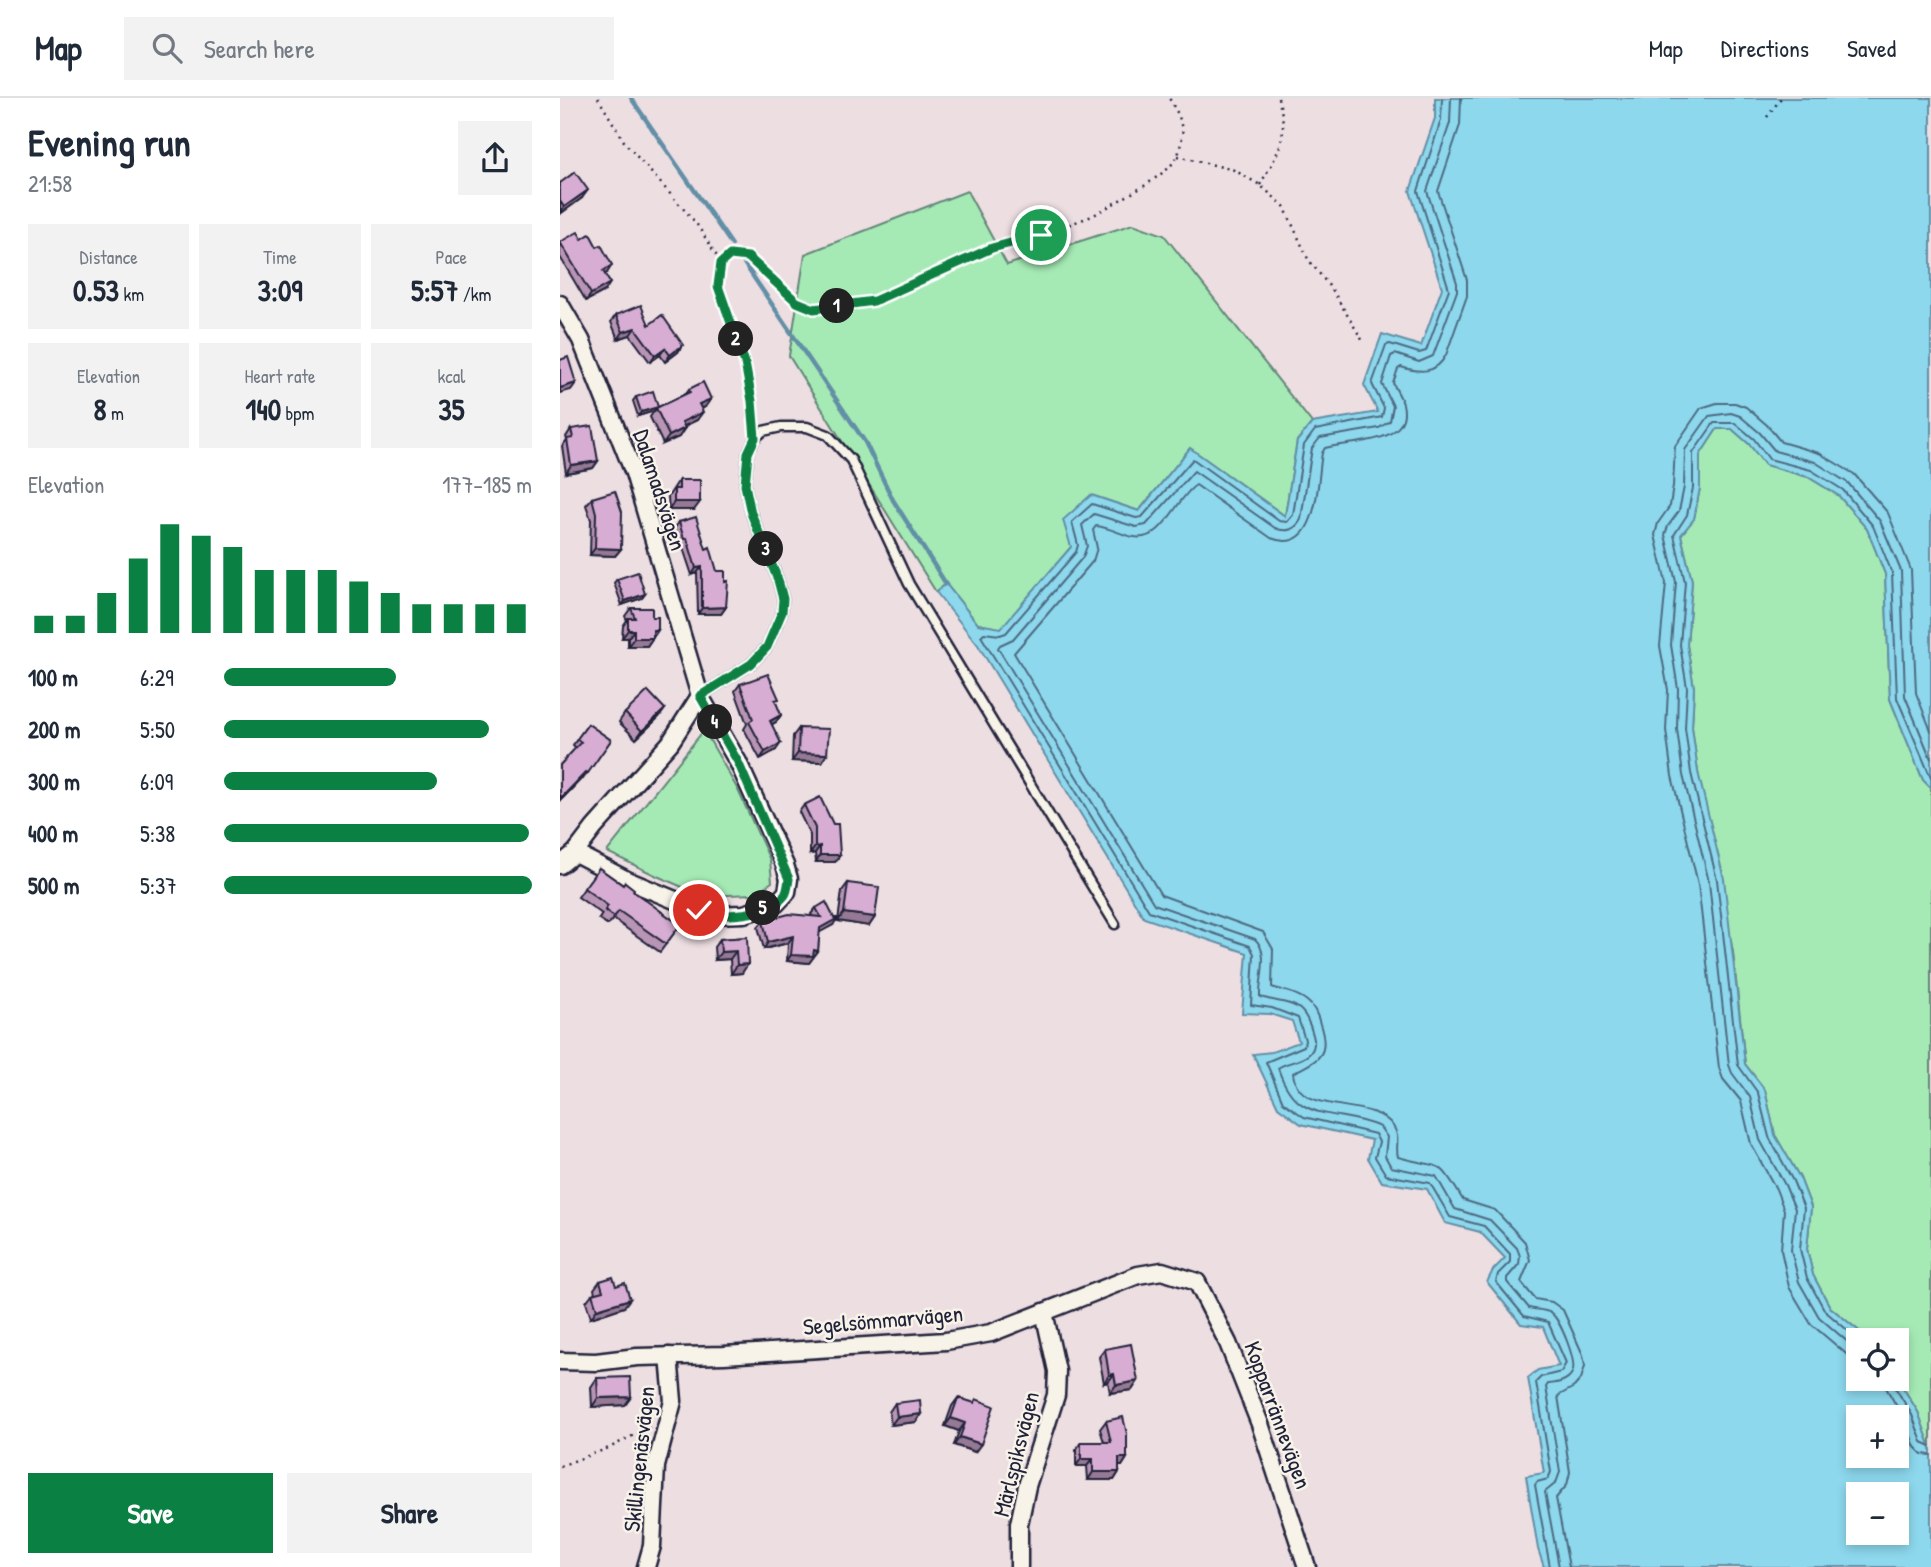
<!DOCTYPE html>
<meta charset="utf-8">
<style>
body{margin:0;font-family:"Patrick Hand",sans-serif;background:#f2f2f3;color:#1f2937;height:100vh;display:flex;flex-direction:column;font-size:26px;white-space:nowrap}
*{box-sizing:border-box;margin:0}
p{font-size:23px;color:#747a83}
.icon{flex:none;width:38px;height:38px;fill:none;stroke:currentColor;stroke-width:2;stroke-linecap:round;stroke-linejoin:round}
.map{position:relative;flex:1;overflow:hidden}
.drawer{display:flex;flex-direction:column;background:#fff;width:560px}
.drawer>*{flex:none}
.tools{position:absolute;left:1286px;top:1230px;display:grid;gap:14px}
.tools a{display:grid;place-items:center;width:63px;height:63px;border-radius:0px;background:#fff;box-shadow:0 4px 10px #0003;font-size:35px}
.pin{position:absolute;display:grid;place-items:center;width:60px;height:60px;color:#fff;margin:-30px;border:4px solid #fff;border-radius:50%;box-shadow:0 2px 7px #0007}
.km{position:absolute;width:35px;height:35px;margin:-18px;border-radius:50%;background:#222;color:#fff;font-size:19px;line-height:35px;text-align:center}
.round{display:grid;place-items:center;flex:none;width:74px;height:74px;border-radius:0px;background:#f2f2f3}
.head{display:flex;align-items:center;justify-content:space-between;height:119px;padding:0 28px}
h1{font-size:38px;font-weight:700;line-height:52px}
.metrics{display:grid;grid-template-columns:repeat(3,1fr);gap:10px;height:119px;padding:7px 28px}
.metrics div{display:grid;align-content:center;border-radius:0px;background:#f2f2f3;text-align:center}
.metrics b{font-size:30px;font-weight:700}
.metrics small{font-size:19px;font-weight:400}
.metrics p{font-size:19px}
.chart{height:196px;padding:14px 28px}
.chart p{display:flex;justify-content:space-between}
.chart svg{width:100%;height:126px;margin-top:7px;stroke:#0b8043;stroke-width:6}
.action{display:flex;gap:14px;margin-top:auto;padding:14px 28px}
.action a{flex:1;height:80px;border-radius:0px;background:#0b8043;color:#fff;font-size:28px;font-weight:700;line-height:80px;text-align:center}
.action a+a{background:#f2f2f3;color:#1f2937}
ul{padding:0 28px;list-style:none;font-size:23px}
li{display:grid;grid-template-columns:112px 84px 1fr;align-items:center;height:52px}
li i{height:18px;border-radius:9px;background:#0b8043}
header{display:flex;align-items:center;gap:42px;box-sizing:border-box;height:98px;padding:0 35px;background:#fff;border-bottom:2px solid #e0e1e3}
header strong{font-size:33px}
nav{display:flex;gap:38px;margin-inline-start:auto;font-size:24px}
.search{width:490px;height:63px;background:#f2f2f3;display:flex;align-items:center;gap:18px;box-sizing:border-box;padding:0 24px;border-radius:0px;color:#747a83;font-size:26px}
main{display:flex;flex:1;min-height:0}
.map>svg:first-child{display:block}
.green{fill:#a5eab5;stroke:#648678;stroke-width:2}
.water{fill:#8dd8ed;stroke:#628fa6;stroke-width:2;fill-rule:evenodd}
.lines{fill:none;stroke-linecap:round;stroke-linejoin:round}
.shore{stroke:#4d6b82;stroke-width:2}
.stream{stroke:#628fa6;stroke-width:4.5}
.service-casing{stroke:#22223b;stroke-width:13}
.minor-casing{stroke:#22223b;stroke-width:21}
.path{stroke:#22223b;stroke-width:2.5;stroke-dasharray:2 5;stroke-linecap:butt}
.service{stroke:#f7f3e8;stroke-width:8}
.minor{stroke:#f7f3e8;stroke-width:16}
.wall{fill:#b995b5;stroke:#22223b;stroke-width:2}
.shaded-wall{fill:#967994;stroke:#22223b;stroke-width:2}
.building{fill:#d7add3;stroke:#22223b;stroke-width:2}
.route-casing{stroke:#fff;stroke-width:14}
.route{stroke:#0b8043;stroke-width:9}
.labels{text-anchor:middle;stroke-width:5;stroke-linejoin:round;paint-order:stroke}
.street-label{font-size:23px;fill:#22223b;stroke:#f7f3e8}
</style>
<header>
<strong>Map</strong>
<div class="search"><svg class="icon" aria-label="search" viewBox="0 0 24 24"><circle cx="10" cy="10" r="6"/><path d="M15 15l6 6"/></svg>Search here</div>
<nav><a>Map</a><a>Directions</a><a>Saved</a></nav>
</header>
<main>
<section class="drawer">
<div class="head"><div><h1>Evening run</h1><p>21:58</p></div><a class="round"><svg class="icon" aria-label="share" viewBox="0 0 24 24"><path d="M12 15V3M7 8l5-5 5 5M5 13v7h14v-7"/></svg></a></div>
<div class="metrics">
<div><p>Distance</p><b>0.53<small> km</small></b></div>
<div><p>Time</p><b>3:09</b></div>
<div><p>Pace</p><b>5:57<small> /km</small></b></div>
</div>
<div class="metrics">
<div><p>Elevation</p><b>8<small> m</small></b></div>
<div><p>Heart rate</p><b>140<small> bpm</small></b></div>
<div><p>kcal</p><b>35</b></div>
</div>
<div class="chart"><p><span>Elevation</span>177–185 m</p>
<svg viewBox="0 0 160 44" preserveAspectRatio="none"><path d="M5 44V38M15 44V38M25 44V30M35 44V18M45 44V6M55 44V10M65 44V14M75 44V22M85 44V22M95 44V22M105 44V26M115 44V30M125 44V34M135 44V34M145 44V34M155 44V34"/></svg>
</div>
<ul>
<li><b>100 m</b>6:29<i style="width:56%"></i></li>
<li><b>200 m</b>5:50<i style="width:86%"></i></li>
<li><b>300 m</b>6:09<i style="width:69%"></i></li>
<li><b>400 m</b>5:38<i style="width:99%"></i></li>
<li><b>500 m</b>5:37<i style="width:100%"></i></li>
</ul>
<div class="action"><a>Save</a><a>Share</a></div>
</section>
<div class="map">
<svg width="1371" height="1469" viewBox="0 0 1371 1469">
<rect width="100%" height="100%" fill="#eddee2"/>
<filter id="ink" filterUnits="userSpaceOnUse"><feTurbulence type="fractalNoise" baseFrequency=".0143" numOctaves="2"/><feDisplacementMap in="SourceGraphic" scale="14" xChannelSelector="R" yChannelSelector="G"/><feConvolveMatrix kernelMatrix="1 2 1 2 8 2 1 2 1" color-interpolation-filters="sRGB"/></filter>
<g filter="url(#ink)">
<!-- green -->
<g class="green">
<path d="M407,93L447,167L573,126L604,137L752,325L737,343L725,418L630,350L579,413L531,397L511,449L441,531L418,526L386,486L376,494L229,258L245,156Z"/>
<path d="M1157,331H1172L1189,346L1205,367L1248,379L1279,398L1307,431L1325,476L1330,601L1363,682L1371,690V1350L1358,1314L1337,1280V1242H1310L1270,1209L1253,1177L1247,1151L1251,1109L1240,1080L1215,1037L1205,992L1185,966L1173,854L1138,674L1132,629L1134,590L1127,547L1132,483L1121,437L1134,420L1140,390V357Z"/>
<path d="M144,632L178,692L210,762L212,784L194,796L143,798L97,778L47,754Z"/>
</g>
<!-- water -->
<path class="water" d="M875,0H1371V690L1363,682L1330,601L1325,476L1307,431L1279,398L1248,379L1205,367L1189,346L1172,331H1157L1140,357V390L1134,421L1121,437L1132,483L1127,547L1134,590L1132,629L1138,674L1164,781L1185,966L1205,992L1215,1037L1240,1080L1251,1109L1247,1151L1253,1177L1270,1209L1310,1242H1298V1281L1337,1280L1358,1314L1371,1350V1469H984L978,1451L966,1378L984,1375L968,1280L978,1272L999,1268L983,1229L961,1226L927,1184L933,1172L945,1160L920,1134L885,1125L867,1091L822,1084L808,1060L812,1042L741,1026L718,1009L693,956L712,954L739,944L732,923L710,916L682,915L687,855L584,820L418,547L376,494L386,486L418,526L441,530L511,449L503,422L531,397L579,413L630,350L725,418L737,343L752,325L818,314L804,287L822,236L861,248L882,190L850,93L875,20ZM1298,1320H1337V1358H1298ZM1298,1396H1337V1435H1298Z"/>
<g class="lines">
<!-- shore -->
<g class="shore">
<path d="M882,0L881,22L858,93L889,191L866,253L859,255L830,246L826,247L812,286L824,310L822,319L755,332L744,347L733,417L727,424L719,423L633,361L582,419L576,420L532,406L512,424L518,447L516,454L446,535L440,537L424,535L421,538L589,813L690,848L694,856L691,907L712,910L738,920L745,942L744,948L706,964L723,1004L744,1019L815,1036L819,1044L815,1059L826,1077L870,1085L890,1119L924,1128L950,1156V1164L938,1176L936,1184L964,1218L988,1224L1006,1265L1001,1274L981,1279L976,1284L991,1374L988,1381L977,1384L975,1387L990,1469"/>
<path d="M891,0L890,25L867,93L897,185V193L873,258L859,264L835,256L831,258L822,286L833,308L830,323L819,330L760,340L752,350L741,421C736,432 726,435 715,430L634,373L586,427L576,429L534,416L522,427L527,448L523,459L453,541L440,547L438,550L594,806L695,841C710,855 699,880 700,899C730,908 743,900 753,937C755,944 754,952 748,957C739,964 726,964 718,970C737,1029 775,1009 820,1029L827,1039L825,1058L831,1069L876,1078L895,1111L930,1122L957,1150L960,1158L959,1166L947,1180V1184L969,1210C976,1212 984,1211 991,1215C1000,1221 1018,1265 1012,1275C1007,1284 997,1285 988,1286L986,1289L1000,1374L996,1385L985,1394L999,1469"/>
<path d="M901,0L900,27L878,93L907,182V198L886,257C876,276 860,275 841,269L838,271L833,285C836,292 841,299 843,306C853,347 789,343 765,350L762,355C757,384 759,459 711,440L636,387C616,400 604,444 574,439C561,437 549,429 536,428L533,432L537,450L533,463L454,555L601,797L703,834L713,851L712,889C723,893 738,895 747,903C755,909 758,918 760,926C771,959 757,962 733,975C738,1021 813,997 833,1028C841,1039 835,1049 838,1059C884,1072 877,1058 903,1102L935,1112L965,1144L970,1162L961,1184L975,1201L992,1204L1003,1212L1023,1257L1025,1268L1021,1281L1014,1289L998,1298L1010,1374L1007,1387L996,1400L1009,1469"/>
<path d="M1299,1242L1265,1213L1247,1180L1240,1151L1244,1110L1233,1083L1209,1039L1198,995L1178,967L1157,782L1131,675L1125,630L1127,590L1120,547L1125,484L1114,437L1127,417L1133,390V355L1154,325H1175L1194,341L1209,361L1251,372L1283,392L1313,428L1332,475L1337,600L1371,680"/>
<path d="M1298,1253L1259,1219L1239,1184L1231,1152L1235,1111L1225,1087L1200,1042L1190,999L1172,975L1169,967L1149,784L1123,677L1117,631L1118,591L1111,547L1116,484L1105,437L1108,428L1119,413L1124,389L1125,352L1149,318L1171,315L1180,318L1200,335L1215,353L1255,364L1288,385L1320,423L1341,473L1345,598L1371,661"/>
<path d="M1298,1266L1251,1226L1229,1189L1221,1152L1224,1112L1216,1091L1191,1046L1181,1003L1163,981L1159,970L1138,786L1112,678L1106,632L1108,592L1100,548L1106,485L1095,437L1098,425L1110,408L1113,388L1115,348L1141,310L1157,305H1175L1186,309L1207,327L1221,344L1259,355L1294,376L1328,415L1351,472L1356,595L1371,633"/>
<path d="M1321,1281L1344,1321L1355,1349L1362,1356L1371,1357"/>
<path d="M1330,1281L1352,1317L1362,1344L1371,1348"/>
</g>
<!-- stream -->
<g class="stream">
<path d="M71,0L172,147"/>
<path d="M184,165L305,344L333,402L386,486"/>
</g>
<defs>
<path id="service" d="M140,598L191,566L207,549L222,514L223,501L218,482L191,415L185,387L188,355L195,340L203,333L221,329H247L268,337L291,362L349,486L555,826"/>
<g id="minor">
<path d="M0,206L21,242L74,375L140,598L178,664L225,767L229,781L227,794L216,806L184,816L151,817L69,783L15,755L0,767"/>
<path d="M15,755L34,730L110,645L140,598"/>
<path d="M0,1263L36,1264L77,1259L164,1257L386,1243L431,1235L578,1177L602,1173L637,1184L668,1245L700,1326L747,1469"/>
<path d="M86,1469L92,1448L96,1368L113,1303L109,1258"/>
<path d="M459,1469V1426L467,1388L496,1297L497,1273L484,1214"/>
</g>
</defs>
<!-- service casing -->
<use href="#service" class="service-casing"/>
<!-- minor casing -->
<use href="#minor" class="minor-casing"/>
<!-- path -->
<g class="path">
<path d="M38,0L65,45L136,125L161,165"/>
<path d="M1207,19L1221,0"/>
<path d="M618,58L674,72L700,87L724,108L748,161L773,193L804,245"/>
<path d="M700,87C719,52 730,41 718,0"/>
<path d="M194,327L192,303L185,265L158,188L161,165L170,157L188,159L237,204L254,211L314,203L432,150L481,137L532,118L586,87L609,70L618,58L623,36L619,18L609,0"/>
<path d="M0,1368L49,1350L90,1329"/>
</g>
<!-- service -->
<use href="#service" class="service"/>
<!-- minor -->
<use href="#minor" class="minor"/>
</g>
<!-- wall -->
<g class="wall">
<path d="M0,85L22,100L0,116Z"/>
<path d="M22,141L47,175L44,176L45,193L26,203L0,159V144Z"/>
<path d="M56,217L89,227L118,254L105,264L100,257L90,264L70,237L58,241L51,224Z"/>
<path d="M129,291L145,309L142,311L137,322L124,328L119,339L103,346L90,319L94,313L78,318L73,303L76,299L97,310L125,296Z"/>
<path d="M11,331L38,363L33,370L6,375L2,348L7,342L6,339Z"/>
<path d="M119,382L134,412H109L108,399Z"/>
<path d="M32,400L61,451L55,458L30,457L31,422L26,407Z"/>
<path d="M119,424L166,509L161,516H138L137,475L132,477L122,447H119L114,431Z"/>
<path d="M57,481L85,496L82,500L62,507L54,485Z"/>
<path d="M71,510L92,519L98,532L87,548H68V540H62L63,528L67,522L65,518Z"/>
<path d="M180,586L216,605L221,617L216,624L212,626L216,652L200,661L184,631L187,626L175,593Z"/>
<path d="M105,611L99,619L76,641L59,624L65,615Z"/>
<path d="M28,626L51,642L23,681L22,680L0,703V667L16,650L13,647Z"/>
<path d="M239,630L267,656L262,664L232,663L233,638Z"/>
<path d="M244,707L280,757L275,764H256L255,755L250,756V737L239,714Z"/>
<path d="M39,770L120,827L100,854L53,821L48,827L39,821L42,816L18,799Z"/>
<path d="M288,785L315,819L309,828L278,823L282,793Z"/>
<path d="M256,810L273,827L259,834L258,853L249,865L227,863L228,845L204,851L198,829L203,823L252,818L251,816Z"/>
<path d="M187,839L182,875L171,876L170,861L155,862L154,849L160,841Z"/>
<path d="M40,1183L64,1209L31,1220L26,1204L32,1196L35,1195L34,1191Z"/>
<path d="M545,1251L578,1283L572,1292L550,1295L548,1284L544,1285L539,1259Z"/>
<path d="M37,1280L71,1299L65,1307L32,1309L31,1289Z"/>
<path d="M398,1300L414,1305L416,1301L415,1354L394,1347L399,1333L385,1328L392,1308Z"/>
<path d="M335,1305L356,1324L331,1327L329,1314Z"/>
<path d="M546,1323L567,1360L562,1368H559V1374L554,1382H528L527,1368H516V1352L521,1344H544L540,1331Z"/>
</g>
<!-- shaded-wall -->
<g class="shaded-wall">
<path d="M28,92L22,100L0,116L4,109Z"/>
<path d="M52,167L47,175L38,180L43,173Z"/>
<path d="M50,185L45,193L26,203L31,196Z"/>
<path d="M75,230L70,237L58,241L63,234Z"/>
<path d="M123,247L118,254L105,264L110,257Z"/>
<path d="M105,250L100,257L90,264L95,257Z"/>
<path d="M16,285L11,292L0,295V290Z"/>
<path d="M151,301L145,309L134,314L139,306Z"/>
<path d="M98,309L94,313L78,318L81,314Z"/>
<path d="M143,314L137,322L116,332L122,324Z"/>
<path d="M125,330L119,339L103,346L109,338Z"/>
<path d="M38,363L33,370L6,375L11,367Z"/>
<path d="M114,404H140L134,412H109Z"/>
<path d="M35,450L61,451L55,458L30,457Z"/>
<path d="M142,469L137,475L132,477L136,470Z"/>
<path d="M85,496L82,500L62,507L65,503Z"/>
<path d="M166,509L161,516H138L142,510Z"/>
<path d="M68,532H74L68,540H62Z"/>
<path d="M93,532H98L87,548H68L74,540Z"/>
<path d="M105,611L99,619L76,641L82,633Z"/>
<path d="M221,617L216,624L205,630L210,623Z"/>
<path d="M221,645L216,652L200,661L205,654Z"/>
<path d="M238,655L267,656L262,664L232,663Z"/>
<path d="M26,674L22,680L0,703L2,699Z"/>
<path d="M260,748L255,755L250,756L255,749Z"/>
<path d="M260,757H280L275,764H256Z"/>
<path d="M284,815L315,819L309,828L278,823Z"/>
<path d="M278,820L273,827L255,837L260,830Z"/>
<path d="M233,838L228,845L204,851L208,844Z"/>
<path d="M254,852L258,853L249,865L227,863L231,857Z"/>
<path d="M176,853L170,861L155,862L161,854Z"/>
<path d="M188,866L182,875L171,876L177,867Z"/>
<path d="M70,1201L64,1209L31,1220L37,1211Z"/>
<path d="M554,1276L548,1284L544,1285L549,1277Z"/>
<path d="M578,1283L572,1292L550,1295L556,1287Z"/>
<path d="M71,1299L65,1307L32,1309L38,1300Z"/>
<path d="M361,1316L356,1324L331,1327L337,1319Z"/>
<path d="M391,1320L405,1325L399,1333L385,1328Z"/>
<path d="M400,1339L421,1346L415,1354L394,1347Z"/>
<path d="M559,1360H567L562,1368H554Z"/>
<path d="M521,1361H533L527,1368H516Z"/>
<path d="M533,1374H559L554,1382H528Z"/>
</g>
<!-- building -->
<g class="building">
<path d="M15,74L28,92L4,109L0,103V85Z"/>
<path d="M18,134L22,141L30,136L37,149L41,147L52,167L43,173L50,185L31,196L0,144Z"/>
<path d="M81,207L89,227L102,217L123,247L110,257L105,250L95,257L75,230L63,234L56,217Z"/>
<path d="M8,259L16,285L0,290V262Z"/>
<path d="M143,284L151,301L139,306L143,314L122,324L125,330L109,338L96,310L130,294L129,291Z"/>
<path d="M93,293L98,309L81,314L76,299Z"/>
<path d="M32,328L38,363L11,367L7,341L13,340L11,331Z"/>
<path d="M119,382H140V404H114V391H119Z"/>
<path d="M55,393L62,414L61,451L35,450L36,415L32,400Z"/>
<path d="M136,419L146,451L150,449L157,473H165V484L168,483L166,509L142,510V469L136,470L127,440L124,441L119,424Z"/>
<path d="M78,474L85,496L65,503L57,481Z"/>
<path d="M71,510H92V519H98V532H93V540H74V532H68V520H75Z"/>
<path d="M208,576L219,601L215,602L221,617L210,623L221,645L205,654L189,624L193,621L180,586Z"/>
<path d="M88,593L105,611L82,633L65,615Z"/>
<path d="M28,626L51,642L28,675L26,674L2,699L0,697V667L21,644L17,641Z"/>
<path d="M239,630L269,631L267,656L238,655Z"/>
<path d="M260,699L273,726H278L280,757H260V748L255,749V730L244,707Z"/>
<path d="M39,770L63,787L65,784L74,791L73,793L120,827L106,846L59,813L54,819L45,812L48,808L24,790Z"/>
<path d="M288,785L319,789L315,819L284,815Z"/>
<path d="M266,804L274,820H278L260,830L258,853L254,852L253,858L231,857L233,838L208,844L203,823L229,816L261,819L256,810Z"/>
<path d="M187,839L188,866L177,867L176,853L161,854L160,841Z"/>
<path d="M53,1179L56,1188L65,1185L70,1201L37,1211L32,1196L43,1193L40,1183Z"/>
<path d="M571,1246L578,1283L556,1287L554,1276L549,1277L545,1251Z"/>
<path d="M70,1279L71,1299L38,1300L37,1280Z"/>
<path d="M398,1300L415,1305L416,1301L434,1308L421,1346L400,1339L405,1325L391,1320Z"/>
<path d="M360,1302L361,1316L337,1319L335,1305Z"/>
<path d="M563,1319L567,1336V1360H559V1374H533V1361H521V1344H551L546,1323Z"/>
</g>
</g>
<g class="lines" filter="url(#ink)">
<defs>
<path id="route" d="M139,812C161,821 209,818 225,797C228,792 228,786 229,781L178,664L140,598L191,566L207,549L222,514L223,501L218,482L191,415L185,387L188,355L195,340L192,303L185,265L158,188L161,165L170,157L188,159L237,204L254,211L314,203L432,150L481,137"/>
</defs>
<!-- route casing -->
<use href="#route" class="route-casing"/>
<!-- route -->
<use href="#route" class="route"/>
</g>
<g class="labels">
<!-- street labels -->
<g class="street-label">
<text transform="translate(100 392) rotate(72)" y="8">Dalamadsvägen</text>
<text transform="translate(323 1222) rotate(-5)" y="8">Segelsömmarvägen</text>
<text transform="translate(718 1317) rotate(70)" y="8">Kopparrännevägen</text>
<text transform="translate(456 1356) rotate(-76)" y="8">Märlspiksvägen</text>
<text transform="translate(79 1361) rotate(-84)" y="8">Skillingenäsvägen</text>
</g>
</g>
</svg>
<div class="tools">
<a><svg class="icon" aria-label="locate" viewBox="0 0 24 24"><circle cx="12" cy="12" r="6"/><path d="M12 2v4M12 18v4M2 12h4M18 12h4"/></svg></a>
<a>+</a>
<a>−</a>
</div>
<div class="pin" style="left:481px;top:137px;background:#1e9e55"><svg class="icon" aria-label="arrive" viewBox="0 0 24 24"><path d="M6 21V4h12l-3 4 3 4H6"/></svg></div>
<div class="pin" style="left:139px;top:812px;background:#d93025"><svg class="icon" aria-label="check" viewBox="0 0 24 24"><path d="M5 12l5 5 9-10"/></svg></div>
<b class="km" style="left:277px;top:208px">1</b>
<b class="km" style="left:176px;top:241px">2</b>
<b class="km" style="left:206px;top:451px">3</b>
<b class="km" style="left:155px;top:624px">4</b>
<b class="km" style="left:203px;top:810px">5</b>
</div>
</main>
